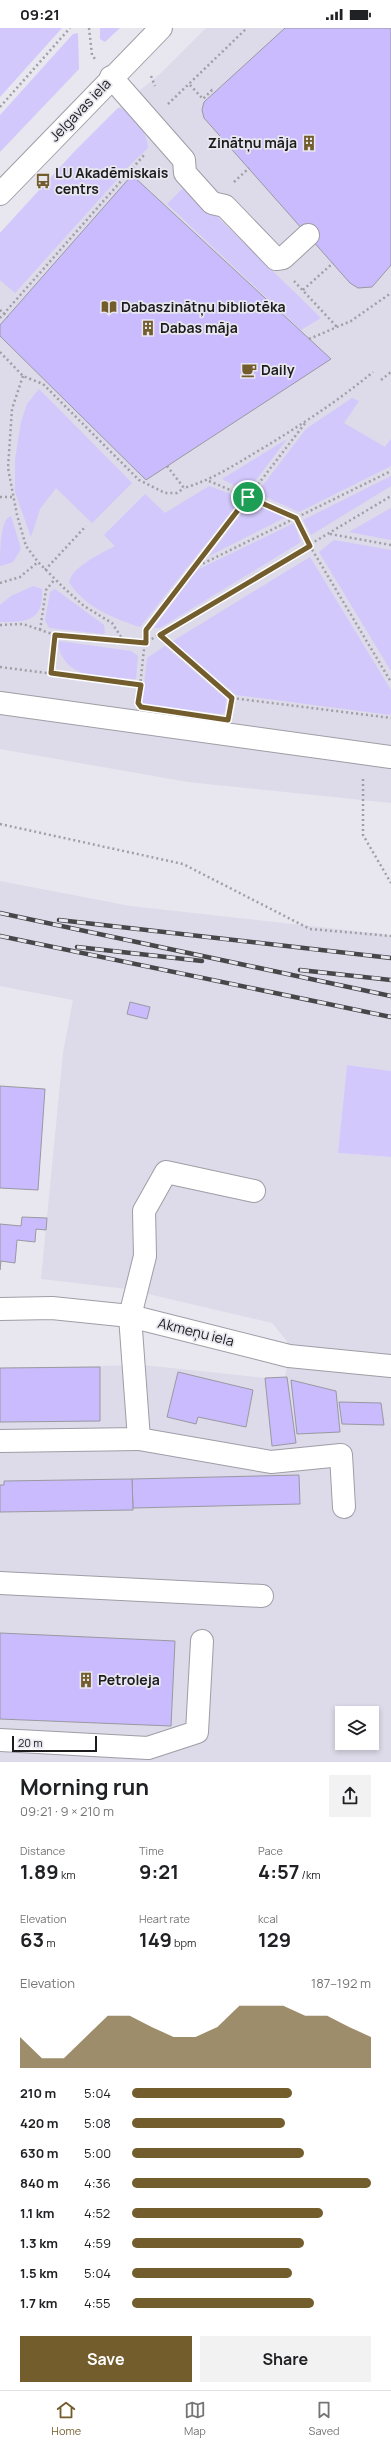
<!DOCTYPE html>
<meta charset="utf-8">
<style>
body{margin:0;font-family:Manrope,sans-serif;background:#f2f2f2;color:#202124;height:100vh;display:flex;flex-direction:column;font-size:15px;white-space:nowrap}
*{box-sizing:border-box;margin:0}
p{font-size:13px;color:#757577}
.icon{flex:none;width:22px;height:22px;fill:none;stroke:currentColor;stroke-width:2;stroke-linecap:round;stroke-linejoin:round}
.map{position:relative;height:1734px;overflow:hidden}
.side{display:flex;flex-direction:column;background:#fff;flex:1}
.side>*{flex:none}
.fabs{position:absolute;left:335px;top:1678px;display:grid;gap:8px}
.fabs a{display:grid;place-items:center;width:44px;height:44px;border-radius:0px;background:#fff;box-shadow:0 2px 6px #0003;font-size:20px}
.scale{position:absolute;left:12px;bottom:10px;width:85px;box-sizing:border-box;padding-left:4px;border:2px solid #1c1c1e;border-top:0;font-size:11px;line-height:14px;white-space:nowrap;color:#1c1c1e;-webkit-text-stroke:3px #e8e7ef;paint-order:stroke}
.pin{position:absolute;display:grid;place-items:center;width:34px;height:34px;color:#fff;margin:-17px;border:2px solid #fff;border-radius:50%;box-shadow:0 1px 4px #0007}
.round{display:grid;place-items:center;flex:none;width:42px;height:42px;border-radius:0px;background:#f2f2f2}
.summary{display:flex;align-items:center;justify-content:space-between;height:68px;padding:0 20px}
h1{font-size:22px;font-weight:700;line-height:30px}
.metrics{display:grid;grid-template-columns:repeat(3,1fr);gap:6px;height:68px;padding:4px 20px}
.metrics div{display:grid;align-content:center}
.metrics b{font-size:20px;font-weight:700}
.metrics small{font-size:11px;font-weight:400}
.metrics p{font-size:11px}
.chart{height:112px;padding:8px 20px}
.chart p{display:flex;justify-content:space-between}
.chart svg{width:100%;height:72px;margin-top:4px;fill:#745d2d;opacity:.7}
.primary-button{display:flex;gap:8px;margin-top:auto;padding:8px 20px}
.primary-button a{flex:1;height:46px;border-radius:0px;background:#745d2d;color:#fff;font-size:16px;font-weight:700;line-height:46px;text-align:center}
.primary-button a+a{background:#f2f2f2;color:#202124}
ul{padding:0 20px;list-style:none;font-size:13px}
li{display:grid;grid-template-columns:64px 48px 1fr;align-items:center;height:30px}
li i{height:10px;border-radius:5px;background:#745d2d}
.status{display:flex;justify-content:space-between;align-items:center;height:28px;padding:0 20px;background:#fff;direction:ltr}
.status svg{height:11px;fill:currentColor}
.tab-bar{display:flex;justify-content:space-around;align-items:center;height:56px;border-top:1px solid #e0e0e0;background:#fff;font-size:11px;color:#757577}
.tab-bar a{display:grid;justify-items:center;gap:2px}
.tab-bar .current{color:#745d2d}
.map>svg:first-child{display:block}
.built{fill:#dddae9;fill-rule:evenodd}
.green{fill:#d2c8fb}
.building{fill:#c9bbfd;stroke:#9a99a0}
.lines{fill:none;stroke-linecap:round;stroke-linejoin:round}
.minor-casing{stroke:#9f9da5;stroke-width:24}
.major-casing{stroke:#9f9da5;stroke-width:24}
.path{stroke:#9f9fa5;stroke-width:2.5;stroke-dasharray:2 3;stroke-linecap:butt}
.minor{stroke:#fff;stroke-width:22}
.major{stroke:#fff;stroke-width:22}
.rail-casing{stroke:#47474a;stroke-width:4.5}
.rail{stroke:#e8e7ef;stroke-width:3;stroke-dasharray:9;stroke-linecap:butt}
.route-casing{stroke:#fff;stroke-width:8}
.route{stroke:#745d2d;stroke-width:5}
.labels{text-anchor:middle;stroke-width:3.5;stroke-linejoin:round;paint-order:stroke}
.street-label{font-size:14px;fill:#1c1c1e;stroke:#e8e7ef}
.poi-label{font-size:14px;font-weight:bold;fill:#1c1c1e;stroke:#e8e7ef;text-anchor:start}
</style>
<div class="status"><b>09:21</b><svg viewBox="0 0 49 12"><path d="M0 12V9h3v3zM5 12V6h3v6zM10 12V3h3v9zM15 12V0h3v12zM26 1h20v11H26zM47 4h2v5h-2z"/></svg></div>
<div class="map">
<svg width="391" height="1734" viewBox="0 0 391 1734">
<rect width="100%" height="100%" fill="#e8e7ef"/>
<!-- built -->
<g class="built">
<path d="M206,0H391V775L188,754L0,721V205L74,124L118,80L160,46Z"/>
<path d="M0,853L130,878L391,907V1043L347,1037L338,1125L391,1129V1734H0V1340L143,1337L265,1350L285,1349L289,1328L287,1313L272,1295L127,1261L41,1251L63,1025L73,972L0,958ZM342,1685H372V1715H342Z"/>
</g>
<!-- green -->
<g class="green">
<path d="M0,0H62L0,69Z"/>
<path d="M100,0H120L105,14L100,11Z"/>
<path d="M78,5L79,41L0,124V87L73,6Z"/>
<path d="M118,80C133,81 148,105 148,120L131,136L15,265L0,252V205L74,124Z"/>
<path d="M187,156L203,175L321,290L301,302L167,176Z"/>
<path d="M39,361L132,455L92,495L56,460L40,481L31,509L15,464V432L21,394L27,376Z"/>
<path d="M352,370L359,373L344,395L385,419L391,411V438L299,484L257,465L306,401Z"/>
<path d="M287,411L247,464L222,451Z"/>
<path d="M391,448V458L311,507L303,492Z"/>
<path d="M209,458L242,470L140,599C111,589 86,580 69,554C74,537 101,526 115,518L104,507L145,466L165,485Z"/>
<path d="M250,474L286,489L209,528Z"/>
<path d="M391,480V512L349,504Z"/>
<path d="M11,488L21,521L13,534L0,538C0,526 0,490 11,488Z"/>
<path d="M294,495L301,514L160,600H154L197,542Z"/>
<path d="M334,512L391,522V643L319,524Z"/>
<path d="M310,529L391,662V687L236,667L173,613Z"/>
<path d="M33,558L42,561C44,594 25,594 0,594V577L11,568Z"/>
<path d="M55,561L104,597L105,605L103,606L49,600L45,592L50,564Z"/>
<path d="M59,613L131,623L138,628L136,651C112,649 75,653 62,628C59,623 58,618 59,613Z"/>
<path d="M165,618L226,671L225,684L221,686L142,676L147,630Z"/>
<path d="M347,1037L391,1043V1129L338,1125Z"/>
</g>
<!-- building -->
<g class="building">
<path d="M285,0H391V237L372,259L358,260L350,255L204,90L202,82L204,74Z"/>
<path d="M132,147L331,331L146,452L0,308V297Z"/>
<path d="M130,974L150,979L147,991L127,986Z"/>
<path d="M0,1058L45,1061L38,1162L0,1160Z"/>
<path d="M22,1189L47,1190L46,1202L36,1201L35,1214L17,1212L15,1235L1,1233L0,1242V1196L21,1198Z"/>
<path d="M100,1339V1393L0,1394V1340Z"/>
<path d="M178,1344L253,1362L246,1399L198,1389L196,1396L167,1389Z"/>
<path d="M287,1349L296,1415L272,1418L265,1350Z"/>
<path d="M291,1352L336,1363L340,1404L297,1406Z"/>
<path d="M339,1374L381,1375L384,1397L342,1396Z"/>
<path d="M299,1447L300,1476L133,1480L132,1451Z"/>
<path d="M132,1451L133,1482L0,1484V1457H4V1453Z"/>
<path d="M0,1605L175,1613L171,1698L0,1691Z"/>
</g>
<g class="lines">
<defs>
<g id="minor">
<path d="M111,49L184,132L185,145L212,175L225,178L276,231L283,230L308,207"/>
<path d="M0,675L391,729"/>
<path d="M0,1281L52,1280L130,1288L289,1328L391,1338"/>
<path d="M139,1411L271,1434L341,1427L344,1479"/>
<path d="M0,1413L139,1411L130,1288L145,1228L144,1183L166,1144L254,1163"/>
<path d="M0,1555L262,1568"/>
<path d="M0,1712L148,1720L197,1704L202,1613"/>
</g>
<path id="major" d="M0,166L161,0"/>
</defs>
<!-- minor casing -->
<use href="#minor" class="minor-casing"/>
<!-- major casing -->
<use href="#major" class="major-casing"/>
<!-- path -->
<g class="path">
<path d="M89,0L92,27L95,31"/>
<path d="M151,48L155,58"/>
<path d="M190,57L203,71L212,62L215,63"/>
<path d="M168,76L247,0"/>
<path d="M0,79L70,0"/>
<path d="M234,154L249,140"/>
<path d="M294,253L337,299"/>
<path d="M303,262L333,235"/>
<path d="M0,282L8,289"/>
<path d="M0,290L145,126"/>
<path d="M309,311L351,293L391,265"/>
<path d="M0,324L23,348L43,356L139,452L165,465H177L184,460"/>
<path d="M23,348L12,381L8,440L17,487L26,518L38,534L64,560L84,578L112,595L123,612"/>
<path d="M381,352L391,344"/>
<path d="M167,438L184,460C214,451 236,436 263,420C301,397 338,373 373,344"/>
<path d="M209,453L296,490L310,518L391,654"/>
<path d="M0,469H14"/>
<path d="M330,506L391,517"/>
<path d="M194,540L391,443"/>
<path d="M45,542L86,498"/>
<path d="M0,555L20,549L38,534"/>
<path d="M0,597L23,596L55,607L145,615L391,468"/>
<path d="M40,602L46,562L55,551"/>
<path d="M160,607L232,670L230,682"/>
<path d="M0,639L141,657"/>
<path d="M51,645L55,607"/>
<path d="M139,668L146,602L306,394"/>
<path d="M232,670L391,690"/>
<path d="M363,751V807L391,855"/>
<path d="M0,796L183,836L310,901L391,908"/>
</g>
<!-- minor -->
<use href="#minor" class="minor"/>
<!-- major -->
<use href="#major" class="major"/>
<defs>
<g id="rail">
<path d="M0,885L391,968"/>
<path d="M59,892L391,930"/>
<path d="M0,908L391,989"/>
<path d="M77,919L202,933"/>
<path d="M300,942L391,952"/>
</g>
</defs>
<!-- rail casing -->
<use href="#rail" class="rail-casing"/>
<!-- rail -->
<use href="#rail" class="rail"/>
</g>
<g class="lines">
<defs>
<path id="route" d="M248,469L296,490L310,518L160,607L232,670L228,692L141,679L138,675L141,657L51,645L55,607L146,615V602Z"/>
</defs>
<!-- route casing -->
<use href="#route" class="route-casing"/>
<!-- route -->
<use href="#route" class="route"/>
</g>
<!-- icons -->
<defs>
<symbol id="building-bare" viewBox="-9 -9 18 18"><path d="M-4-6H4V6H1V3H-1V6H-4ZM-2.5-4.3h1.7v1.8h-1.7ZM.8-4.3h1.7v1.8H.8ZM-2.5-1h1.7V.8h-1.7ZM.8-1h1.7V.8H.8Z" fill="#745d2d" stroke="#e8e7ef" stroke-width="2.5" paint-order="stroke"/></symbol>
<symbol id="bus-bare" viewBox="-9 -9 18 18"><path d="M-5-6H5V4H4V6H2V4H-2V6H-4V4H-5ZM-3.5-4V0h7V-4ZM-3.5 1.2v1.5H-2V1.2ZM2 1.2v1.5H3.5V1.2Z" fill="#745d2d" stroke="#e8e7ef" stroke-width="2.5" paint-order="stroke"/></symbol>
<symbol id="library-bare" viewBox="-9 -9 18 18"><path d="M-6-4Q-3-5.5-.7-3.5V5Q-3 3-6 4ZM6-4Q3-5.5 .7-3.5V5Q3 3 6 4Z" fill="#745d2d" stroke="#e8e7ef" stroke-width="2.5" paint-order="stroke"/></symbol>
<symbol id="cafe-bare" viewBox="-9 -9 18 18"><path d="M-5.5-4.5H6V0H3Q3 3.5 0 3.5H-2.5Q-5.5 3.5-5.5 0ZM3-3.2v2h1.7v-2ZM-6 4.5H4V6H-6Z" fill="#745d2d" stroke="#e8e7ef" stroke-width="2.5" paint-order="stroke"/></symbol>
</defs>
<g fill-rule="evenodd">
<use href="#building-bare" x="298" y="104" width="22" height="22"/>
<use href="#bus-bare" x="32" y="142" width="22" height="22"/>
<use href="#library-bare" x="98" y="268" width="22" height="22"/>
<use href="#building-bare" x="137" y="289" width="22" height="22"/>
<use href="#cafe-bare" x="238" y="331" width="22" height="22"/>
<use href="#building-bare" x="75" y="1641" width="22" height="22"/>
</g>
<g class="labels">
<!-- street labels -->
<g class="street-label">
<text transform="translate(80 82) rotate(-46)" y="5">Jelgavas iela</text>
<text transform="translate(196 1304) rotate(14)" y="5">Akmeņu iela</text>
</g>
<!-- poi labels -->
<g class="poi-label">
<text x="297" y="120" text-anchor="end">Zinātņu māja</text>
<text x="55" y="150">LU Akadēmiskais<tspan x="55" dy="16">centrs</tspan></text>
<text x="121" y="284">Dabaszinātņu bibliotēka</text>
<text x="160" y="305">Dabas māja</text>
<text x="261" y="347">Daily</text>
<text x="98" y="1657">Petroleja</text>
</g>
</g>
</svg>
<div class="fabs">
<a><svg class="icon" aria-label="layers" viewBox="0 0 24 24"><path d="M12 4l9 5-9 5-9-5zM3 14l9 5 9-5"/></svg></a>
</div>
<div class="scale">20 m</div>
<div class="pin" style="left:248px;top:469px;background:#1e9e55"><svg class="icon" aria-label="arrive" viewBox="0 0 24 24"><path d="M6 21V4h12l-3 4 3 4H6"/></svg></div>
</div>
<section class="side">
<div class="summary"><div><h1>Morning run</h1><p>09:21 · 9 × 210 m</p></div><a class="round"><svg class="icon" aria-label="share" viewBox="0 0 24 24"><path d="M12 15V3M7 8l5-5 5 5M5 13v7h14v-7"/></svg></a></div>
<div class="metrics">
<div><p>Distance</p><b>1.89<small> km</small></b></div>
<div><p>Time</p><b>9:21</b></div>
<div><p>Pace</p><b>4:57<small> /km</small></b></div>
</div>
<div class="metrics">
<div><p>Elevation</p><b>63<small> m</small></b></div>
<div><p>Heart rate</p><b>149<small> bpm</small></b></div>
<div><p>kcal</p><b>129</b></div>
</div>
<div class="chart"><p><span>Elevation</span>187–192 m</p>
<svg viewBox="0 0 160 44" preserveAspectRatio="none"><path d="M0 44V25L10 38L20 38L30 25L40 12L50 12L60 19L70 25L80 25L90 19L100 6L110 6L120 6L130 12L140 12L150 19L160 25V44z"/></svg>
</div>
<ul>
<li><b>210 m</b>5:04<i style="width:67%"></i></li>
<li><b>420 m</b>5:08<i style="width:64%"></i></li>
<li><b>630 m</b>5:00<i style="width:72%"></i></li>
<li><b>840 m</b>4:36<i style="width:100%"></i></li>
<li><b>1.1 km</b>4:52<i style="width:80%"></i></li>
<li><b>1.3 km</b>4:59<i style="width:72%"></i></li>
<li><b>1.5 km</b>5:04<i style="width:67%"></i></li>
<li><b>1.7 km</b>4:55<i style="width:76%"></i></li>
</ul>
<div class="primary-button"><a>Save</a><a>Share</a></div>
</section>
<nav class="tab-bar">
<a class="current"><svg class="icon" aria-label="home" viewBox="0 0 24 24"><path d="M3 11l9-7 9 7M6 9v11h12V9"/></svg>Home</a>
<a><svg class="icon" aria-label="map" viewBox="0 0 24 24"><path d="M3 6l6-2 6 2 6-2v14l-6 2-6-2-6 2zM9 4v14M15 6v14"/></svg>Map</a>
<a><svg class="icon" aria-label="saved" viewBox="0 0 24 24"><path d="M7 4h10v16l-5-4-5 4z"/></svg>Saved</a>
</nav>
